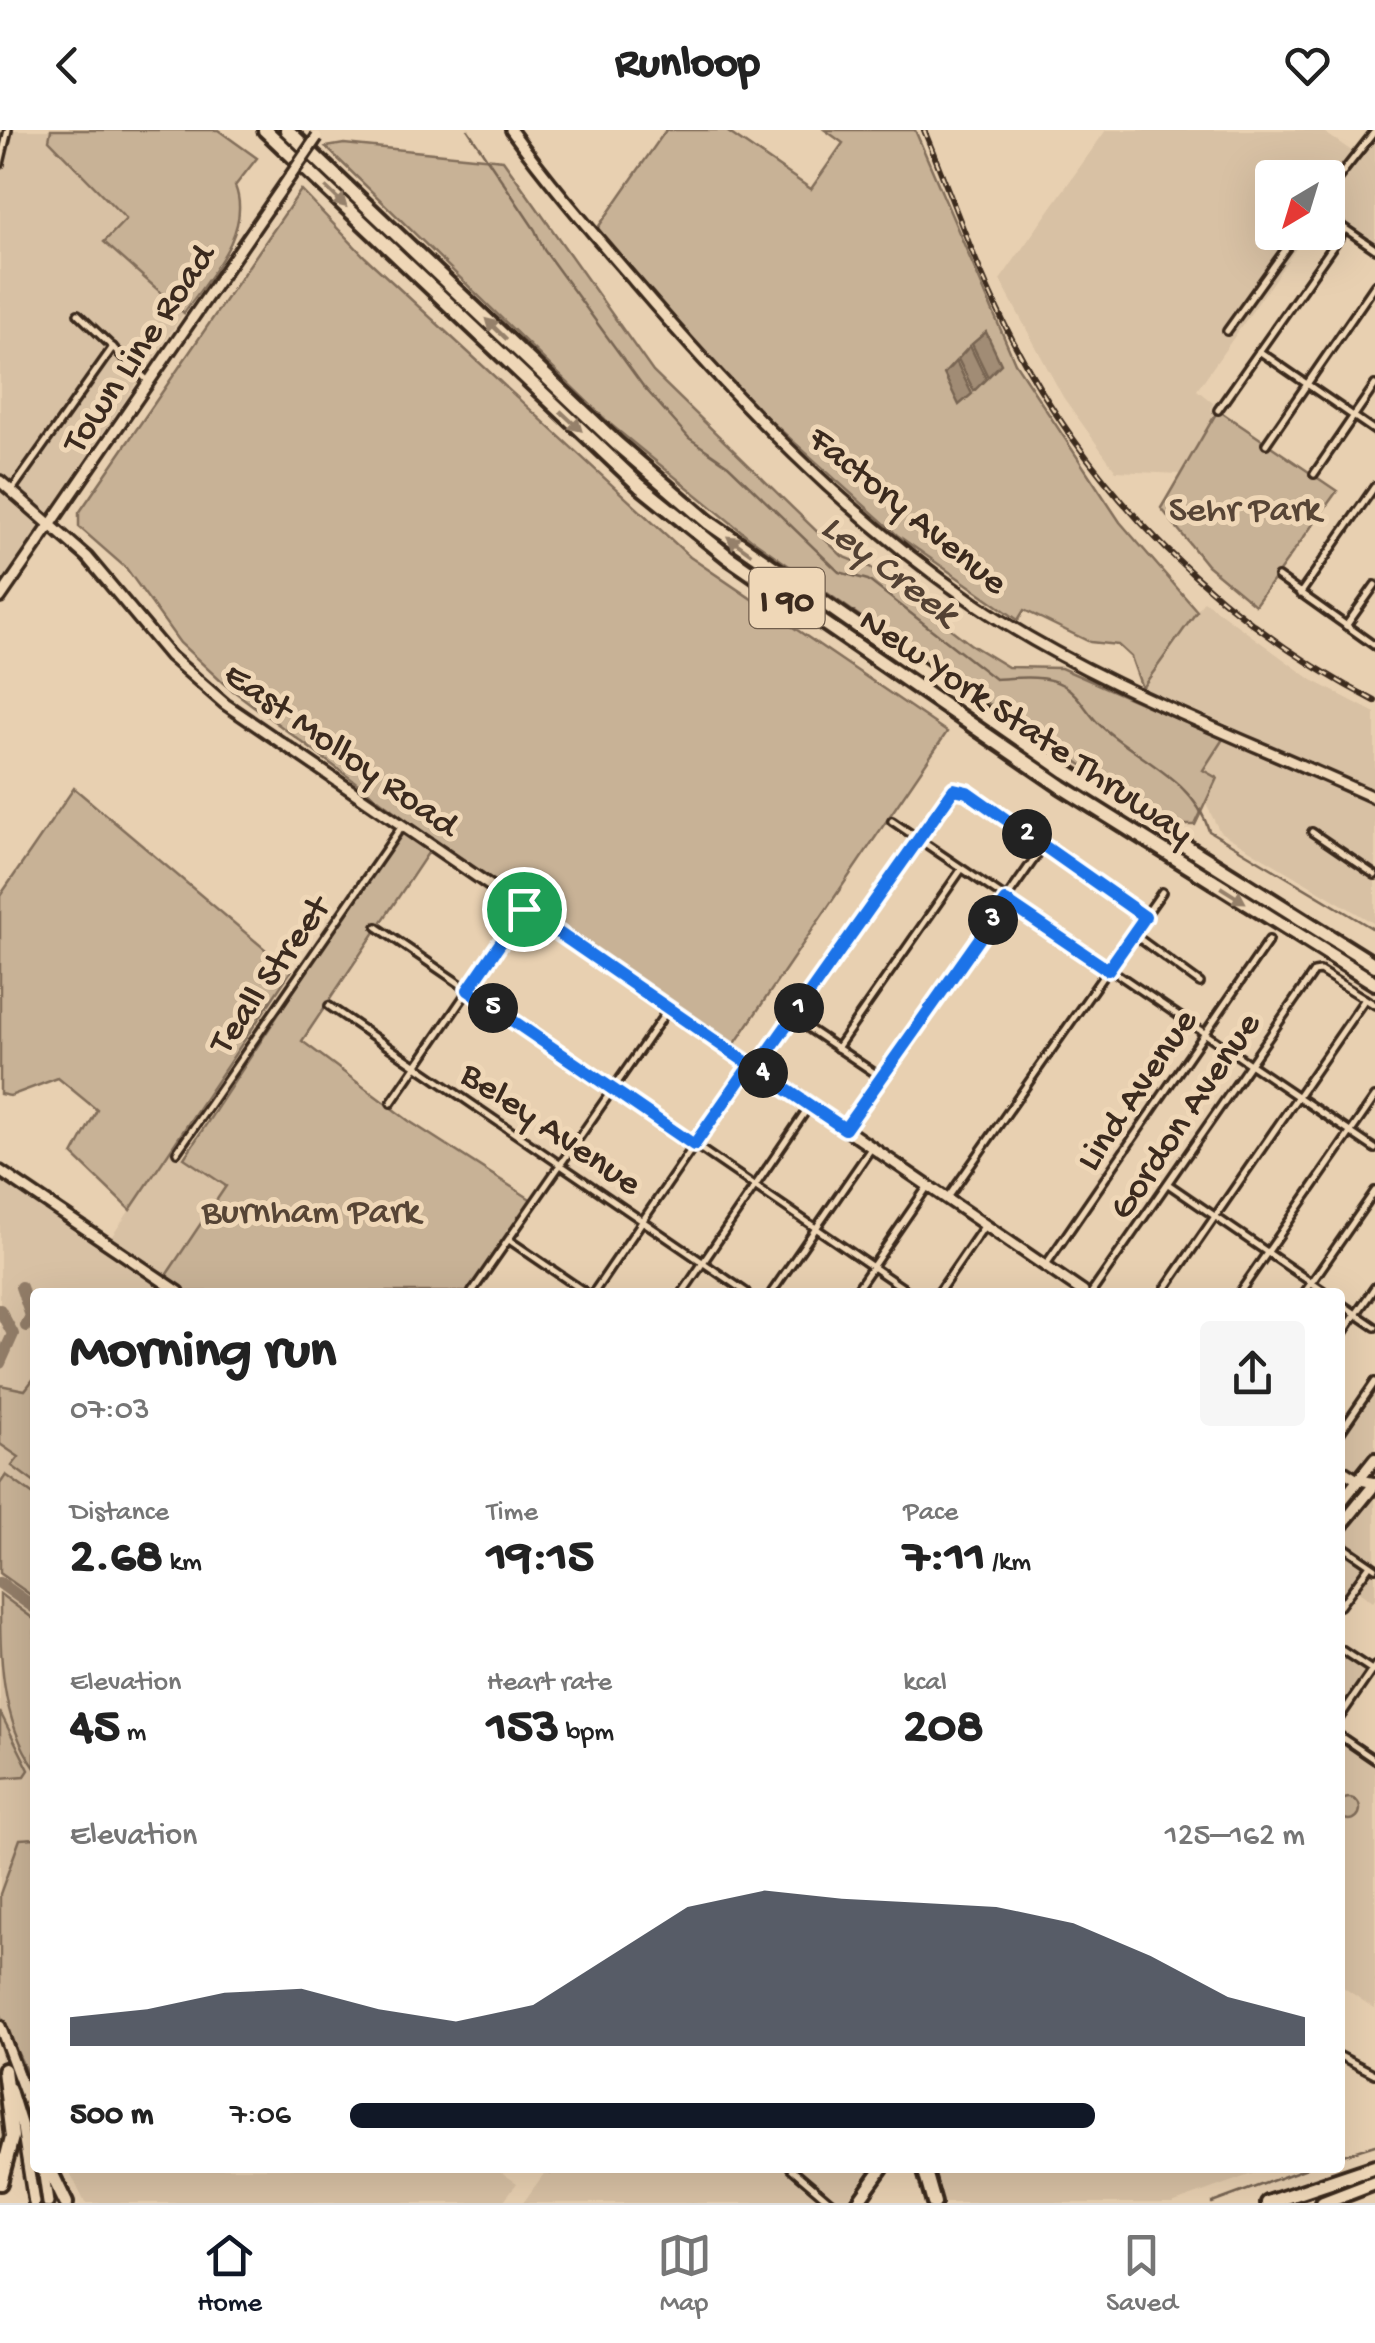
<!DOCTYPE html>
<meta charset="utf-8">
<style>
body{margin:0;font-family:"Gochi Hand",sans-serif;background:#f6f6f6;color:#222;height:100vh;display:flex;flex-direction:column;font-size:38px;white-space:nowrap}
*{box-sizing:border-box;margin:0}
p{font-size:32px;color:#767676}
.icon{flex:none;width:55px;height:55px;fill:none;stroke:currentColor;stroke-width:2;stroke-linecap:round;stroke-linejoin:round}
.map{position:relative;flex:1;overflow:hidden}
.details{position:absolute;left:30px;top:1158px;width:1315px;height:885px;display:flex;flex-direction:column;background:#fff;border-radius:10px;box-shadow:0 10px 40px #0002}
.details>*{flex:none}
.needle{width:65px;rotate:218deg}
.buttons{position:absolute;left:1255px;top:30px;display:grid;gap:20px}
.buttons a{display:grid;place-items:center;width:90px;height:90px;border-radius:10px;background:#fff;box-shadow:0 10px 40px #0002;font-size:50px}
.pin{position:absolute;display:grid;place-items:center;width:85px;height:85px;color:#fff;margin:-42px;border:5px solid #fff;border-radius:50%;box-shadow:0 2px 10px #0007}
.km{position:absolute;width:50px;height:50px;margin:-25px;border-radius:50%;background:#222;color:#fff;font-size:28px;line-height:50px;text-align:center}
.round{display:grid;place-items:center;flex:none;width:105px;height:105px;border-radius:10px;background:#f6f6f6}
.headline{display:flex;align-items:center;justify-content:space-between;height:170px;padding:0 40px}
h1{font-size:55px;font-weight:700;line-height:75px}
.metrics{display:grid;grid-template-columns:repeat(3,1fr);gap:15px;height:170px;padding:10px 40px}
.metrics div{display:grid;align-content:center}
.metrics b{font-size:50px;font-weight:700}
.metrics small{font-size:28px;font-weight:400}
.metrics p{font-size:28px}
.chart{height:280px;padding:20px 40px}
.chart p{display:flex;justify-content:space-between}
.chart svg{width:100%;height:180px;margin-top:10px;fill:#111827;opacity:.7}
ul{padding:0 40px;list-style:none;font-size:32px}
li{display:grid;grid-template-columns:160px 120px 1fr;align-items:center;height:75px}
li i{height:25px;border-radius:12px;background:#111827}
header{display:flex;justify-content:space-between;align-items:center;height:130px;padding:0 40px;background:#fff;font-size:45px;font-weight:700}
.tabs{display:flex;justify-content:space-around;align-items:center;height:140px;border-top:2px solid #e0e0e0;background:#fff;font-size:28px;color:#767676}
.tabs a{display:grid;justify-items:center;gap:5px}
.tabs .current{color:#111827}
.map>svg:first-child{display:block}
.built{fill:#d8c1a4}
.green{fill:#c8b296;stroke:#826e5a;stroke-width:2.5}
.water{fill:#a18c74;stroke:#786552;stroke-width:2.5}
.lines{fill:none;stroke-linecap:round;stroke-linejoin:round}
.stream{stroke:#786552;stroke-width:2.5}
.taxiway{stroke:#927d68;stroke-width:12}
.street-casing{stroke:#3b2a1e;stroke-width:12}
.secondary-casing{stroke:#3b2a1e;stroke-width:16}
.primary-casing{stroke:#3b2a1e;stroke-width:18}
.highway-casing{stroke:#3b2a1e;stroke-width:20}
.street{stroke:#efd7b7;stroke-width:5}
.secondary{stroke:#efd7b7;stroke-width:9}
.primary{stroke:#efd7b7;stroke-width:10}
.highway{stroke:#efd7b7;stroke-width:12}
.rail-casing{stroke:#3b2a1e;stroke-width:6}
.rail{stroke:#efd7b7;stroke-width:2.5;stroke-dasharray:8;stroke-linecap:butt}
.secondary-bridge-casing{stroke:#3b2a1e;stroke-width:16;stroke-linecap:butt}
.secondary-bridge{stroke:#efd7b7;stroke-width:9}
.oneway{fill:#95806a}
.route-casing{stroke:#fff;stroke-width:20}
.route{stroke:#1a73e8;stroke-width:12}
.labels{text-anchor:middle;stroke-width:10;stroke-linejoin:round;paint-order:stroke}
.shield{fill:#efd7b7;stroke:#715e4c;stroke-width:2.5}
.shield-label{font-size:35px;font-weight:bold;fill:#3b2a1e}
.street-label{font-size:38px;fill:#3b2a1e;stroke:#efd7b7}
.park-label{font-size:38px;fill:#574536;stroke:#efd7b7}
.water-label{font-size:40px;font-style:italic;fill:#544234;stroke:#efd7b7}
</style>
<header><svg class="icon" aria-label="back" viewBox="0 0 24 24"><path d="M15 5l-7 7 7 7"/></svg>Runloop<svg class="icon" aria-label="heart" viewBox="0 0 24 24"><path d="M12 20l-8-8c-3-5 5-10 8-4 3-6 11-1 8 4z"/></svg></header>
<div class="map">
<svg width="1375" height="2073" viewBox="0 0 1375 2073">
<rect width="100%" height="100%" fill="#e8d0b1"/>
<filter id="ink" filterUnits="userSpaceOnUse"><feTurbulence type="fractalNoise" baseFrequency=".01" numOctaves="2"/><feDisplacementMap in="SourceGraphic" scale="20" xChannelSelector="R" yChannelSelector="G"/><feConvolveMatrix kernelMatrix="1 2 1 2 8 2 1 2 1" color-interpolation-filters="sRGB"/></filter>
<g filter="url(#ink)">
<!-- built -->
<g class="built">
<path d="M0,0H51L49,10L127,89L105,113L184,183L0,455Z"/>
<path d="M1106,0H1321L1359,26L1375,10V116L1328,84V48H1272V102L1307,103L1197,260L1213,273L1211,279L1219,288L1180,344L1116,341L1063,267L1000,150Z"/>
<path d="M1204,471L1312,550L1375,583V794L1220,702L1205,672L1216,648L1203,640L1231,596L1142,558Z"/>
<path d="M171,1020L226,1055L165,1147L110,1109Z"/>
<path d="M0,1047L166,1162H35V1997L0,2009Z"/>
<path d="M1375,1259V1323L1340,1366V1308Z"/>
<path d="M1375,1366V1469L1373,1472L1356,1460L1340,1482V1407Z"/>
<path d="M1340,1523L1366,1540L1340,1582Z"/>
<path d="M1340,1611L1375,1635V1879L1340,1855Z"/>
<path d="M68,2038H495L517,2053L502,2073H85Z"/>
<path d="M548,2038H870L845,2073H523Z"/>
<path d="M933,2038H1259L1263,2040L1172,2073H943Z"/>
</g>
<!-- green -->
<g class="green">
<path d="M51,0H218L257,28L235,56C253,101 208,148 184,183L104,112L126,89L49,10Z"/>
<path d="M666,0H725L811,59L843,13L825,0H915L1015,233L1120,392L1197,481L1142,558L1131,527L1118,515L1090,512L1024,480L1018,490L897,405L731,255L597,99Z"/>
<path d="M344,14L503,30L653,242L842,426L870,437L970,514L1008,537L1061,538L1223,609L1203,640L1217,648L1195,695H1173L919,528L751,409L610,294L326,17Z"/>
<path d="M301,60L365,127L690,427L947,602L734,915L406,690L223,553L180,513L126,438L79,397V383Z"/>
<path d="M1218,280L1337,361L1255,475L1207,435L1161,378Z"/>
<path d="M74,658L291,841L130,1080L73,1025L97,980L58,948L10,966L0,964V766Z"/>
<path d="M399,701L430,720L302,911L409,991L532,1070L469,1162H187L165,1147L226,1056L184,1028Z"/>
<path d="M35,1247V1353L12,1336L19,1327L0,1314V1255L25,1260Z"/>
<path d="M6,1345L35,1366V1468L0,1443V1354Z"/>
<path d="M0,1464L35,1490V1638C0,1589 0,1524 0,1464Z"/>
<path d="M0,1582L29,1640L25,1646L0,1648Z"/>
<circle cx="1349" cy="1679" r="11"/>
<path d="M35,1708V1960L0,1885V1764L20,1709Z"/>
</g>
<!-- water -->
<g class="water">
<path d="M986,202L1001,234L988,247L972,214Z"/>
<path d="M970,216L986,249L974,261L958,229Z"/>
<path d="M956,231L972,264L959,275L944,244Z"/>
</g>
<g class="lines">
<!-- stream -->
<g class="stream">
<path d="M468,0L535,100L544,120L643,256L689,308L728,335L839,442L868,450L995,549C1015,548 1045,544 1063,555C1079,564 1087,583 1100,595C1136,629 1194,649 1209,701L1375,800"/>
<path d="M1340,2026L1375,2015"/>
<path d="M1212,2073L1307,2038"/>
</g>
<!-- taxiway -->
<g class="taxiway">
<path d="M21,1157L31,1186L26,1196"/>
<path d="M0,1180L13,1204L0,1233"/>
<path d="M0,1453L35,1478"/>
</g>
<defs>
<g id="street">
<path d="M0,34L8,0"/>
<path d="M1328,61L1375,1"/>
<path d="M1328,87L1375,119"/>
<path d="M78,184L148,251"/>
<path d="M1227,201L1298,102"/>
<path d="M1259,221L1375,301"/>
<path d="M1218,280L1345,99"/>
<path d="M1266,314L1375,155"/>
<path d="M1314,344L1375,255"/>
<path d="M12,360L113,217"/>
<path d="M1278,447L1375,516"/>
<path d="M1300,464L1375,356"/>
<path d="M1346,496L1375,455"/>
<path d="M892,691L1375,1019"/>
<path d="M1312,702L1375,745"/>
<path d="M377,797L909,1162"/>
<path d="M1133,804L1200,853"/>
<path d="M329,876L746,1162"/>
<path d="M793,888L882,948"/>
<path d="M837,918L961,740"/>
<path d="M757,937L954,659L967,662L1145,787"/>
<path d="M391,973L524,779"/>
<path d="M845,999L1044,715"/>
<path d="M177,1022L402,696"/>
<path d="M1168,1054L1325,1162"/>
<path d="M947,1069L1162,762"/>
<path d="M509,1110L585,1162"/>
<path d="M1045,1136L1269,810"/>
<path d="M472,1162L669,878"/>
<path d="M594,1162L749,935"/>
<path d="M683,1162L810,975"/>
<path d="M772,1162L872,1017"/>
<path d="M855,1162L928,1056"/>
<path d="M939,1162L985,1095"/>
<path d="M1092,1162L1314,842L1320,841L1375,875"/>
<path d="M1163,1162L1365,869"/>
<path d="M1240,1162L1375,967"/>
<path d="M1305,1162L1375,1061"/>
<path d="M1340,1173L1375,1197"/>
<path d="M1340,1207L1375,1157"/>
<path d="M1340,1303L1375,1252"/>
<path d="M1340,1414L1375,1438"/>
<path d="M1340,1476L1370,1435"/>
<path d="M1340,1519L1375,1542"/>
<path d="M1340,1587L1375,1536"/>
<path d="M1340,1606L1375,1630"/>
<path d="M1340,1926L1375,1944"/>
<path d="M553,2038H561"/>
<path d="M791,2038L832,2073"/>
</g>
<g id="secondary">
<path d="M511,0C549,53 592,102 635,152C737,271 844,384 974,473C1096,556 1241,607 1375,668"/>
<path d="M0,351L87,427L170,526L225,574L1083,1162"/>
<path d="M0,468L289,48"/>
<path d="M0,1041L179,1162"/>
<path d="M1340,1339L1356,1349L1375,1353"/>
<path d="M0,1896L35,1990"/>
<path d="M10,1958L22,1997L34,2073"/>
<path d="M43,2038L48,2073"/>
</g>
<g id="primary">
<path d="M1340,1373L1375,1329"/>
<path d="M1340,1397L1375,1354"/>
<path d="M857,2073L882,2038"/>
</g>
<g id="highway">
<path d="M265,0L640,356L728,427L1062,657L1375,853"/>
<path d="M287,0L616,313L708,392L1066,641L1375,835"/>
<path d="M49,2038L66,2073"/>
<path d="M924,2038L934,2073"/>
<path d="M0,2053L12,2007L4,1940"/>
<path d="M1268,2073L1375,2037"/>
<path d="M1323,2073L1375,2053"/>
</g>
</defs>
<!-- street casing -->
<use href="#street" class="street-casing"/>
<!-- secondary casing -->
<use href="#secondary" class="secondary-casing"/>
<!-- primary casing -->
<use href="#primary" class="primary-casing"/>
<!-- highway casing -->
<use href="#highway" class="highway-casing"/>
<!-- street -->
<use href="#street" class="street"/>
<!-- secondary -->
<use href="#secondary" class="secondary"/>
<!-- primary -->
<use href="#primary" class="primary"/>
<!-- highway -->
<use href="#highway" class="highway"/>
<defs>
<path id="rail" d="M924,0C953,70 978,144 1013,211C1094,365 1220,491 1375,571"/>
</defs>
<!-- rail casing -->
<use href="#rail" class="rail-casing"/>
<!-- rail -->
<use href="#rail" class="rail"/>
<defs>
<path id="secondary-bridge" d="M289,48L317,7"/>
</defs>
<!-- secondary-bridge casing -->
<use href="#secondary-bridge" class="secondary-bridge-casing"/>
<!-- secondary-bridge -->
<use href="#secondary-bridge" class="secondary-bridge"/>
</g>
<!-- one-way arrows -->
<defs><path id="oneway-solid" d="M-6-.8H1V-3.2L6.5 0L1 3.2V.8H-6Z" transform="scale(2.5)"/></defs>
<g class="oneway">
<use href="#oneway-solid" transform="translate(336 67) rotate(44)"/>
<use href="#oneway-solid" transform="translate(496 199) rotate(-136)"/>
<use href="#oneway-solid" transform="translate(571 291) rotate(43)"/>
<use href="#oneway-solid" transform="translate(739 415) rotate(-144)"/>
<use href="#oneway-solid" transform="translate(1233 765) rotate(32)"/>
</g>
</g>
<g class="lines" filter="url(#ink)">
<defs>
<path id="route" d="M524,779L756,939L954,659L967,662L1145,787L1108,840L1006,771L845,999L750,935L694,1015L468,860L524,779"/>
</defs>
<!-- route casing -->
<use href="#route" class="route-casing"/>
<!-- route -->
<use href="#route" class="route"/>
</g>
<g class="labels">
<!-- shield labels -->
<rect class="shield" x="749.5" y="438" width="75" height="60" rx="8"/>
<g class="shield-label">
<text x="787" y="480">I 90</text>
</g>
<!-- street labels -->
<g class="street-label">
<text transform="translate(136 217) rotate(-56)" y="13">Town Line Road</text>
<text transform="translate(910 378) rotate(39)" y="13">Factory Avenue</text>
<text transform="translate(1028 594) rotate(34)" y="13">New York State Thruway</text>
<text transform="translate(343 617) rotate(35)" y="13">East Molloy Road</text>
<text transform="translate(267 843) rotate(-55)" y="13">Teall Street</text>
<text transform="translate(1134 958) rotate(-56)" y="13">Lind Avenue</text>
<text transform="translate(1182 984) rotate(-56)" y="13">Gordon Avenue</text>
<text transform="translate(553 996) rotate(34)" y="13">Beley Avenue</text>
</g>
<!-- park labels -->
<g class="park-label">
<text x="1245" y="389">Sehr Park</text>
<text x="311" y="1091">Burnham Park</text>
</g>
<!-- water labels -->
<g class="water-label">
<text transform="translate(892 437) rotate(37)" y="14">Ley Creek</text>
</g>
</g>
</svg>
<div class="buttons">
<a><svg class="needle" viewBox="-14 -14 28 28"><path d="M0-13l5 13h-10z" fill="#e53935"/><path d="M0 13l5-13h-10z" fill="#767676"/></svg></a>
</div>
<div class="pin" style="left:524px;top:779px;background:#1e9e55"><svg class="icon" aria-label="arrive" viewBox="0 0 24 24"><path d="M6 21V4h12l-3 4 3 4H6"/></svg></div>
<b class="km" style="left:799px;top:878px">1</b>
<b class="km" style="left:1027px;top:704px">2</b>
<b class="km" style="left:993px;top:790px">3</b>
<b class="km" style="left:763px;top:943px">4</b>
<b class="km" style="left:493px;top:878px">5</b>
<section class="details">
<div class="headline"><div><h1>Morning run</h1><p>07:03</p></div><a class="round"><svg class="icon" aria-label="share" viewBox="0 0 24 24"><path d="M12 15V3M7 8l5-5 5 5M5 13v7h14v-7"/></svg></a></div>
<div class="metrics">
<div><p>Distance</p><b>2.68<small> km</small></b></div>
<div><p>Time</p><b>19:15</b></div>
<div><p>Pace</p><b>7:11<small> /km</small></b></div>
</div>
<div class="metrics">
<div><p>Elevation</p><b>45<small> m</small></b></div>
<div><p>Heart rate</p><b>153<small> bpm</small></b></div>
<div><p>kcal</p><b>208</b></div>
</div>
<div class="chart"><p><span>Elevation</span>125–162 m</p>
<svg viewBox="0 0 160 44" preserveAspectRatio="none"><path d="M0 44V37L10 35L20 31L30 30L40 35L50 38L60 34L70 22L80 10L90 6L100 8L110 9L120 10L130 14L140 22L150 32L160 37V44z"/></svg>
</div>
<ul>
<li><b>500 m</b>7:06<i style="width:78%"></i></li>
</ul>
</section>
</div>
<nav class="tabs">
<a class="current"><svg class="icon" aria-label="home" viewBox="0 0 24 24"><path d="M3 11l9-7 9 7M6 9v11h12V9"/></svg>Home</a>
<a><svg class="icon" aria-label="map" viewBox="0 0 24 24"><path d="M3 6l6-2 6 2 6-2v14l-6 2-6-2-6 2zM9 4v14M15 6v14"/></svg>Map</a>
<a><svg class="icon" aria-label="saved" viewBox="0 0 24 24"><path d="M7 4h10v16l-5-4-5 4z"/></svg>Saved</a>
</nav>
